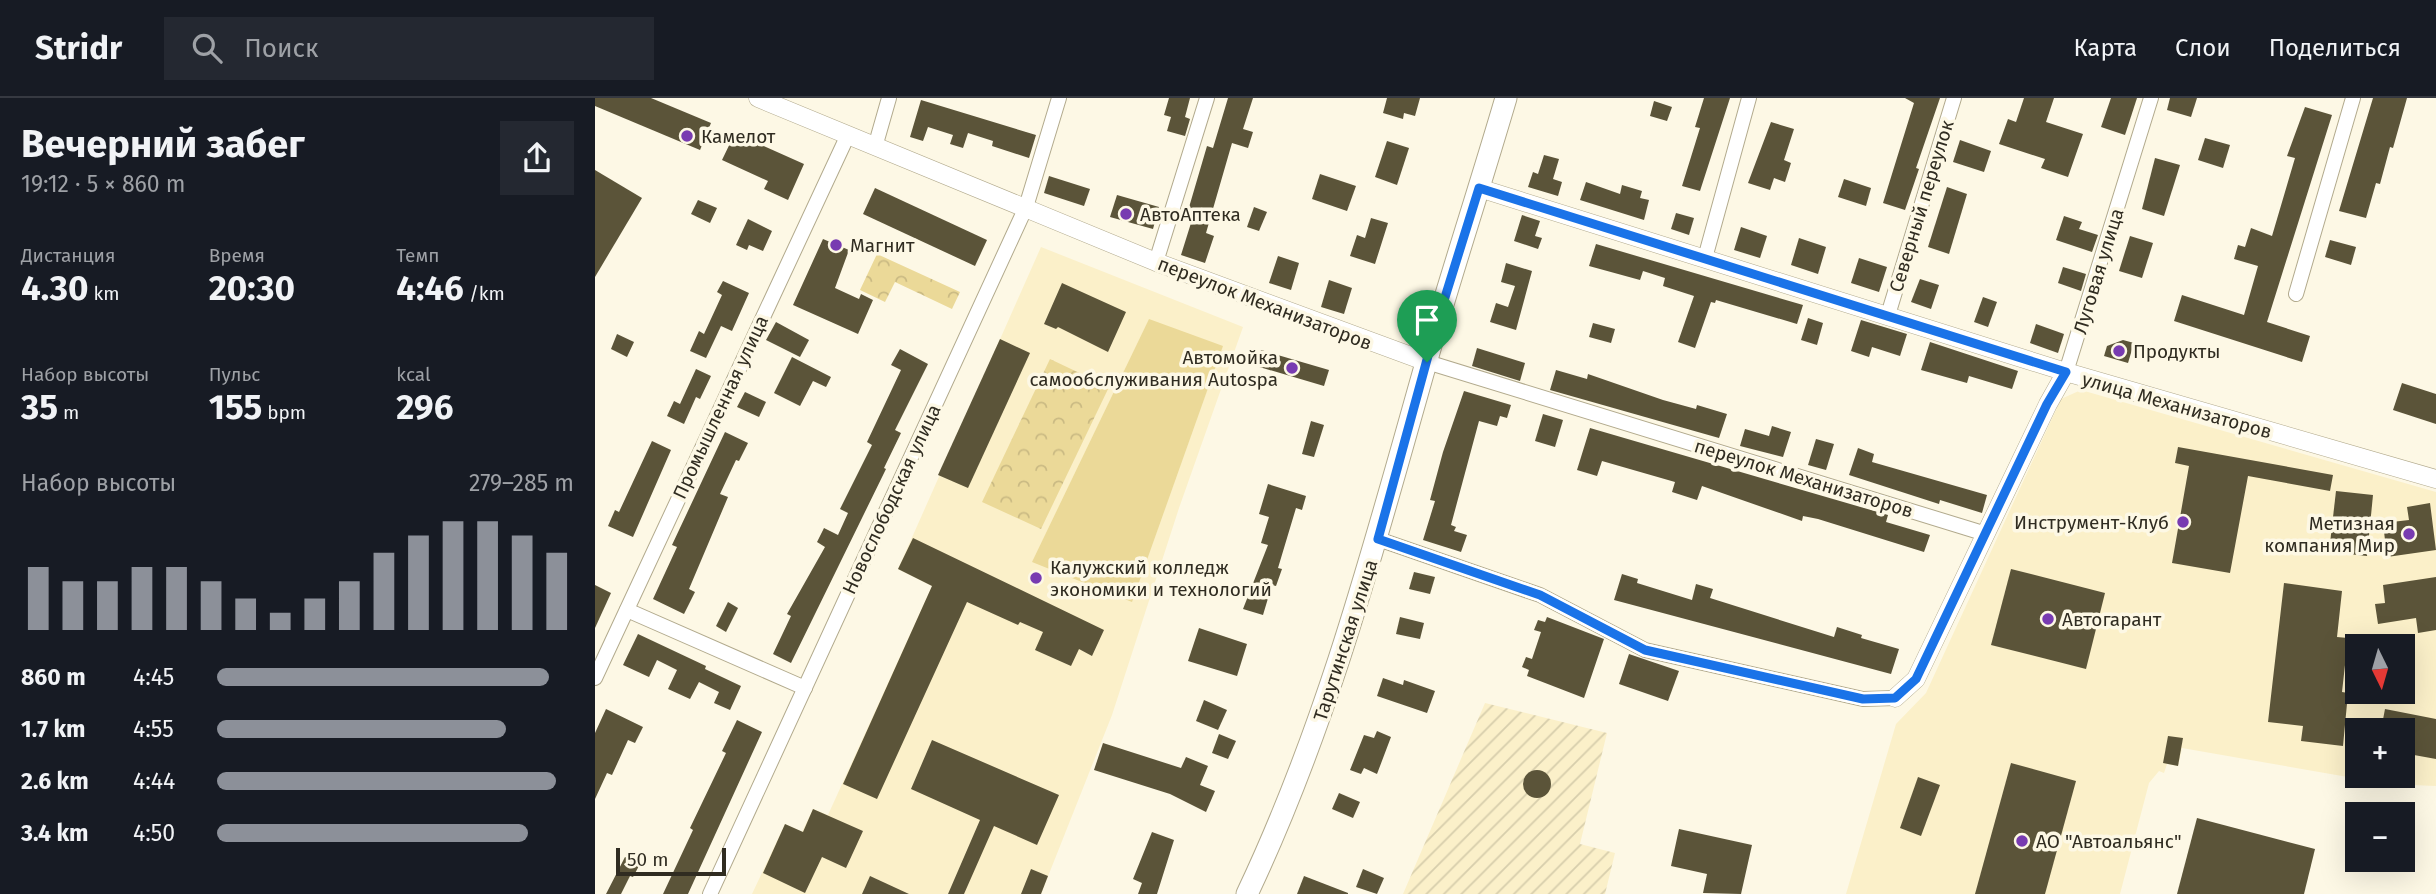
<!DOCTYPE html>
<html lang="ru">
<meta charset="utf-8">
<style>
body{margin:0;font-family:"Fira Sans",sans-serif;background:#242831;color:#f1f3f6;height:100vh;display:flex;flex-direction:column;font-size:26px;white-space:nowrap}
*{box-sizing:border-box;margin:0}
p{font-size:23px;color:#9ea1a6}
.icon{flex:none;width:38px;height:38px;fill:none;stroke:currentColor;stroke-width:2;stroke-linecap:round;stroke-linejoin:round}
.map{position:relative;flex:1;overflow:hidden}
.side{display:flex;flex-direction:column;background:#171b24;width:595px}
.side>*{flex:none}
.needle{width:46px;rotate:175deg}
.fabs{position:absolute;left:1750px;top:536px;display:grid;gap:14px}
.fabs a{display:grid;place-items:center;width:70px;height:70px;border-radius:0px;background:#171b24;box-shadow:0 7px 28px #0002;font-size:35px}
.scale{position:absolute;left:21px;bottom:18px;width:110px;box-sizing:border-box;padding-left:7px;border:4px solid #302c21;border-top:0;font-size:19px;line-height:24px;white-space:nowrap;color:#302c21;-webkit-text-stroke:5px #fdf8e5;paint-order:stroke}
.pin{position:absolute;display:grid;place-items:center;width:60px;height:60px;color:#fff;margin:-72px -30px;border-radius:50% 50% 50% 0;rotate:-45deg;box-shadow:0 0 7px #0007}
.pin .icon{rotate:45deg}
.round{display:grid;place-items:center;flex:none;width:74px;height:74px;border-radius:0px;background:#242831}
.overview{display:flex;align-items:center;justify-content:space-between;height:119px;padding:0 21px}
h1{font-size:38px;font-weight:700;line-height:52px}
.figures{display:grid;grid-template-columns:repeat(3,1fr);gap:10px;height:119px;padding:7px 21px}
.figures div{display:grid;align-content:center}
.figures b{font-size:35px;font-weight:700}
.figures small{font-size:19px;font-weight:400}
.figures p{font-size:19px}
.chart{height:196px;padding:14px 21px}
.chart p{display:flex;justify-content:space-between}
.chart svg{width:100%;height:126px;margin-top:7px;stroke:#8c9099;stroke-width:6}
ul{padding:0 21px;list-style:none;font-size:23px}
li{display:grid;grid-template-columns:112px 84px 1fr;align-items:center;height:52px}
li i{height:18px;border-radius:9px;background:#8c9099}
header{display:flex;align-items:center;gap:42px;box-sizing:border-box;height:98px;padding:0 35px;background:#171b24;border-bottom:2px solid #363941}
header strong{font-size:33px}
nav{display:flex;gap:38px;margin-inline-start:auto;font-size:24px}
.search{width:490px;height:63px;background:#242831;display:flex;align-items:center;gap:18px;box-sizing:border-box;padding:0 24px;border-radius:0px;color:#9ea1a6;font-size:26px}
main{display:flex;flex:1;min-height:0}
.map>svg:first-child{display:block}
.built{fill:#fbf0c9;fill-rule:evenodd}
.industrial{fill:url(#industrial-furrows)}
.forest{fill:url(#forest-crowns)}
.pitch{fill:#ebd998}
.building{fill:#5b5439}
.lines{fill:none;stroke-linecap:round;stroke-linejoin:round}
.minor-casing{stroke:#b2aa8d;stroke-width:16}
.tertiary-casing{stroke:#b2aa8d;stroke-width:19}
.primary-casing{stroke:#b2aa8d;stroke-width:23}
.minor{stroke:#fff;stroke-width:14}
.tertiary{stroke:#fff;stroke-width:18}
.primary{stroke:#fff;stroke-width:21}
.route-casing{stroke:#fff;stroke-width:14}
.route{stroke:#1a73e8;stroke-width:9}
.poi-dot{fill:#783bb1;stroke:#fdf8e5;stroke-width:2.5}
.labels{text-anchor:middle;stroke-width:7;stroke-linejoin:round;paint-order:stroke}
.poi-label{font-size:19px;fill:#302c21;stroke:#fdf8e5;text-anchor:start}
.street-label{font-size:19px;fill:#302c21;stroke:#fdf8e5}
</style>
<header>
<strong>Stridr</strong>
<div class="search"><svg class="icon" aria-label="search" viewBox="0 0 24 24"><circle cx="10" cy="10" r="6"/><path d="M15 15l6 6"/></svg>Поиск</div>
<nav><a>Карта</a><a>Слои</a><a>Поделиться</a></nav>
</header>
<main>
<section class="side">
<div class="overview"><div><h1>Вечерний забег</h1><p>19:12 · 5 × 860 m</p></div><a class="round"><svg class="icon" aria-label="share" viewBox="0 0 24 24"><path d="M12 15V3M7 8l5-5 5 5M5 13v7h14v-7"/></svg></a></div>
<div class="figures">
<div><p>Дистанция</p><b>4.30<small> km</small></b></div>
<div><p>Время</p><b>20:30</b></div>
<div><p>Темп</p><b>4:46<small> /km</small></b></div>
</div>
<div class="figures">
<div><p>Набор высоты</p><b>35<small> m</small></b></div>
<div><p>Пульс</p><b>155<small> bpm</small></b></div>
<div><p>kcal</p><b>296</b></div>
</div>
<div class="chart"><p><span>Набор высоты</span>279–285 m</p>
<svg viewBox="0 0 160 44" preserveAspectRatio="none"><path d="M5 44V22M15 44V27M25 44V27M35 44V22M45 44V22M55 44V27M65 44V33M75 44V38M85 44V33M95 44V27M105 44V17M115 44V11M125 44V6M135 44V6M145 44V11M155 44V17"/></svg>
</div>
<ul>
<li><b>860 m</b>4:45<i style="width:93%"></i></li>
<li><b>1.7 km</b>4:55<i style="width:81%"></i></li>
<li><b>2.6 km</b>4:44<i style="width:95%"></i></li>
<li><b>3.4 km</b>4:50<i style="width:87%"></i></li>
</ul>
</section>
<div class="map">
<svg width="1841" height="796" viewBox="0 0 1841 796">
<defs>
<pattern id="industrial-furrows" width="10" height="10" patternUnits="userSpaceOnUse" patternTransform="scale(1.75)"><rect width="10" height="10" fill="#fbf0c9"/><path d="M-1 1l2-2M0 10L10 0M9 11l2-2" fill="none" stroke="#d7ceac"/></pattern>
<pattern id="forest-crowns" width="20" height="18" patternUnits="userSpaceOnUse" patternTransform="scale(1.75)"><rect width="20" height="18" fill="#ebd998"/><path d="M2 6a3 3 0 1 1 6 0M12 15a3 3 0 1 1 6 0" fill="none" stroke="#caba83"/></pattern>
</defs>
<rect width="100%" height="100%" fill="#fdf8e5"/>
<!-- built -->
<g class="built">
<path d="M446,149L648,229L584,410L517,617L446,796H157L190,726L207,734L218,711L233,717L337,488L303,471Z"/>
<path d="M1486,292L1841,394V688L1793,686L1587,650L1583,668L1572,666L1569,675L1564,673L1554,685L1525,796H1251L1301,626L1331,595L1466,301ZM1762,548H1808V593H1762ZM1762,632H1808V677H1762Z"/>
</g>
<!-- industrial -->
<path class="industrial" d="M890,605L1012,635L985,746L1020,755L1010,796H808Z"/>
<!-- forest -->
<g class="forest">
<path d="M282,156L365,194L357,211L300,184L290,204L265,192Z"/>
<path d="M455,261L514,289L446,431L387,404Z"/>
</g>
<!-- pitch -->
<path class="pitch" d="M554,221L628,248L537,504L437,464Z"/>
<!-- building -->
<g class="building">
<path d="M0,0H56L116,25L105,52L0,8Z"/>
<path d="M574,0H595L590,19L595,21L590,38L572,33L576,19L569,17Z"/>
<path d="M633,0H658L648,31L658,34L653,50L637,45L611,135L619,138L610,165L586,157L596,125L590,123L612,48L618,50Z"/>
<path d="M792,0H825L820,18L809,15L808,21L788,15Z"/>
<path d="M1109,0H1135L1105,93L1087,88L1105,30L1100,29Z"/>
<path d="M1310,0H1345L1321,70L1324,71L1310,112L1288,105L1319,5Z"/>
<path d="M1429,0H1459L1451,24L1488,36L1473,79L1446,70L1450,61L1404,46L1413,21L1421,24Z"/>
<path d="M1516,0H1542L1530,37L1506,29Z"/>
<path d="M1575,0H1602L1596,19L1572,12Z"/>
<path d="M1778,0H1812L1798,50L1795,49L1785,86L1781,85L1771,120L1744,113Z"/>
<path d="M326,2L441,37L434,60L397,48L398,43L373,35L368,50L355,46L358,37L333,29L328,43L315,39Z"/>
<path d="M1059,3L1077,9L1072,23L1055,18Z"/>
<path d="M1710,9L1737,17L1672,224L1715,238L1707,264L1579,223L1587,197L1649,217L1663,168L1639,161L1643,147L1650,149L1656,130L1677,138L1700,60L1692,58Z"/>
<path d="M1176,24L1199,31L1189,62L1196,65L1190,84L1179,80L1175,92L1153,85Z"/>
<path d="M140,35L209,66L193,102L169,91L173,83L127,62Z"/>
<path d="M1610,40L1635,47L1628,70L1603,62Z"/>
<path d="M1365,42L1396,53L1389,74L1358,64Z"/>
<path d="M792,43L814,50L802,87L780,79Z"/>
<path d="M949,57L964,61L958,81L967,84L963,98L933,89L938,74L943,76Z"/>
<path d="M1560,60L1585,67L1569,118L1547,111Z"/>
<path d="M0,72L47,100L0,179Z"/>
<path d="M725,76L761,88L752,113L717,101Z"/>
<path d="M454,78L495,91L489,108L449,95Z"/>
<path d="M1249,81L1276,90L1271,108L1243,99Z"/>
<path d="M991,84L1025,96L1027,87L1047,93L1045,100L1054,102L1049,122L985,102Z"/>
<path d="M1352,89L1372,96L1354,156L1333,149Z"/>
<path d="M280,90L392,142L380,168L268,116Z"/>
<path d="M522,97L564,109L558,131L515,119Z"/>
<path d="M103,102L122,110L115,125L96,116Z"/>
<path d="M659,109L672,114L664,133L652,129Z"/>
<path d="M1081,115L1099,120L1094,137L1076,131Z"/>
<path d="M927,117L945,123L940,138L947,140L943,151L919,143Z"/>
<path d="M1469,118L1487,124L1484,131L1503,137L1497,154L1461,142Z"/>
<path d="M776,120L793,125L780,166L755,158L762,137L770,140Z"/>
<path d="M153,121L177,133L168,153L154,147L152,152L141,147Z"/>
<path d="M1146,129L1172,138L1165,160L1139,152Z"/>
<path d="M1535,138L1558,145L1547,180L1524,173Z"/>
<path d="M1204,140L1231,149L1223,176L1196,167Z"/>
<path d="M228,141L254,152L240,190L264,201L266,196L278,202L263,236L198,207Z"/>
<path d="M1735,142L1761,149L1756,167L1730,159Z"/>
<path d="M1001,146L1208,207L1202,226L1121,202L1120,205L1116,204L1100,250L1083,244L1099,198L1068,188L1070,180L1048,173L1045,182L994,168Z"/>
<path d="M683,158L704,165L696,192L674,185Z"/>
<path d="M1264,160L1292,169L1284,194L1256,185Z"/>
<path d="M911,165L937,173L921,232L895,224L901,205L913,209L920,188L906,184Z"/>
<path d="M1468,169L1491,176L1486,193L1463,185Z"/>
<path d="M1325,181L1344,187L1336,211L1316,204Z"/>
<path d="M734,182L757,190L749,216L726,209Z"/>
<path d="M128,183L154,195L137,233L126,228L111,260L95,253L104,233L109,236L127,197L122,194Z"/>
<path d="M467,185L531,214L513,254L463,229L461,231L449,226Z"/>
<path d="M1388,199L1402,204L1393,229L1379,224Z"/>
<path d="M1213,220L1228,225L1222,247L1206,242Z"/>
<path d="M1266,222L1312,236L1305,258L1277,249L1274,259L1256,253Z"/>
<path d="M181,224L214,242L205,259L171,242Z"/>
<path d="M998,225L1020,231L1016,245L994,239Z"/>
<path d="M1441,226L1469,236L1463,255L1435,245Z"/>
<path d="M22,236L39,244L32,259L16,251Z"/>
<path d="M405,241L435,255L373,390L343,377Z"/>
<path d="M1528,242L1539,245L1533,265L1509,258L1512,248Z"/>
<path d="M1335,244L1423,273L1417,291L1374,278L1372,285L1326,272Z"/>
<path d="M882,250L930,265L925,283L877,268Z"/>
<path d="M305,251L333,266L300,332L306,335L289,370L291,371L196,565L178,556L196,518L192,516L230,449L222,444L229,430L243,437L253,415L245,411L277,347L272,344L306,272L296,267Z"/>
<path d="M666,252L734,272L729,288L661,268Z"/>
<path d="M197,259L236,279L231,289L218,283L205,308L179,295Z"/>
<path d="M101,271L116,278L105,301L101,299L89,326L72,318L79,303L85,306Z"/>
<path d="M961,272L992,281L993,276L1068,302L1101,311L1102,307L1132,316L1124,340L955,292Z"/>
<path d="M1807,285L1841,296V326L1798,312Z"/>
<path d="M869,293L916,307L912,320L905,318L902,328L884,323L856,427L861,429L859,433L872,437L866,454L828,442L840,403L835,402L848,354Z"/>
<path d="M150,294L171,304L164,319L142,309Z"/>
<path d="M948,316L968,322L960,349L940,343Z"/>
<path d="M716,323L729,327L719,359L707,356Z"/>
<path d="M1177,328L1196,334L1188,359L1145,348L1150,331L1174,338Z"/>
<path d="M995,330L1293,417L1291,424L1335,437L1329,454L1223,421L1208,418L1207,423L1107,388L1102,402L1077,394L1080,384L1007,363L1002,378L982,372Z"/>
<path d="M130,334L153,345L144,363L141,362L125,396L133,399L94,491L100,494L89,516L58,501L82,449L77,447Z"/>
<path d="M1221,341L1239,346L1231,372L1213,367Z"/>
<path d="M57,343L76,352L38,439L13,428L20,412L24,414Z"/>
<path d="M1583,349L1738,377L1735,393L1653,378L1635,475L1577,465L1594,368L1580,365Z"/>
<path d="M1263,350L1279,356L1277,364L1392,397L1387,415L1345,402L1344,406L1254,377Z"/>
<path d="M673,386L711,398L707,412L701,410L683,470L687,471L681,488L677,487L668,517L648,511L673,447L666,445L674,419L664,416Z"/>
<path d="M1741,393L1778,397L1772,458L1734,454Z"/>
<path d="M1835,405L1841,452L1792,459L1788,425L1814,422L1812,409Z"/>
<path d="M318,440L509,532L497,558L484,551L476,568L440,552L448,534L425,524L423,527L372,504L282,701L248,686L337,488L303,471Z"/>
<path d="M1416,471L1510,495L1491,571L1396,547Z"/>
<path d="M819,474L840,479L835,496L814,491Z"/>
<path d="M1027,476L1043,481L1042,485L1097,502L1101,486L1118,491L1115,500L1239,539L1242,529L1267,537L1266,540L1304,551L1296,576L1019,502Z"/>
<path d="M1841,479V532L1823,535L1821,520L1783,526L1780,506L1790,505L1788,487Z"/>
<path d="M1689,485L1747,493L1742,539L1753,540L1747,594L1753,595L1748,648L1706,643L1708,628L1673,624Z"/>
<path d="M0,487L16,495L0,530Z"/>
<path d="M133,504L143,510L131,534L121,528Z"/>
<path d="M805,519L829,525L825,541L801,536Z"/>
<path d="M952,519L1009,541L989,600L932,578L934,572L927,569L931,559L937,561L946,534L939,532L943,522L950,524Z"/>
<path d="M604,530L652,546L642,578L593,563Z"/>
<path d="M43,536L111,568L110,571L146,588L135,612L119,605L124,594L104,584L95,601L73,591L82,572L62,562L54,579L28,567Z"/>
<path d="M1034,556L1084,573L1073,603L1024,586Z"/>
<path d="M788,580L808,587L809,582L840,593L832,615L782,598Z"/>
<path d="M609,602L632,612L623,632L601,623Z"/>
<path d="M11,611L48,629L40,645L33,642L17,677L12,675L0,701V635Z"/>
<path d="M1790,611L1841,621V661L1808,655V632H1786Z"/>
<path d="M142,622L167,634L93,796H68L98,732L95,730L131,655L127,653Z"/>
<path d="M782,633L796,639L782,676L769,670L766,676L755,672L769,637L779,640Z"/>
<path d="M624,636L641,643L633,661L617,655Z"/>
<path d="M1573,638L1588,640L1583,668L1568,665Z"/>
<path d="M337,642L464,697L442,747L399,728L369,796H353L385,722L316,691Z"/>
<path d="M508,645L586,670L591,659L613,668L605,687L620,693L611,714L575,696L499,672Z"/>
<path d="M1416,665L1481,683L1450,796H1380Z"/>
<circle cx="942" cy="686" r="14"/>
<path d="M1323,679L1345,687L1326,738L1305,730Z"/>
<path d="M744,695L765,704L758,720L737,711Z"/>
<path d="M218,711L268,733L251,770L227,759L210,795L168,775L190,726L208,734Z"/>
<path d="M1602,720L1720,751L1709,796H1582Z"/>
<path d="M1084,731L1157,747L1146,796L1108,795L1112,776L1076,768Z"/>
<path d="M557,734L579,742L562,796H543L547,785L538,781Z"/>
<path d="M30,759L45,766L38,779L35,778L26,796H11Z"/>
<path d="M436,771L453,778L446,796H426Z"/>
<path d="M768,771L789,780L782,796L761,789Z"/>
<path d="M275,778L314,796H267Z"/>
<path d="M709,778L753,795V796H702Z"/>
</g>
<g class="lines">
<defs>
<g id="minor">
<path d="M280,49L294,0"/>
<path d="M1110,160L1154,0"/>
<path d="M561,164L612,0"/>
<path d="M1701,196L1758,0"/>
<path d="M1293,217L1359,0"/>
<path d="M832,264L1391,436"/>
<path d="M1471,274L1556,0"/>
<path d="M783,441L945,497L1050,552L1268,601L1300,600"/>
<path d="M32,512L210,590"/>
<path d="M0,580L252,39"/>
<path d="M115,796L431,109L464,0"/>
</g>
<g id="tertiary">
<path d="M163,0L561,164L832,264"/>
<path d="M884,90L1471,274L1841,381"/>
<path d="M1300,600L1321,581L1453,306L1471,274"/>
</g>
<path id="primary" d="M652,796C739,613 787,417 843,223C865,149 889,75 911,0"/>
</defs>
<!-- minor casing -->
<use href="#minor" class="minor-casing"/>
<!-- tertiary casing -->
<use href="#tertiary" class="tertiary-casing"/>
<!-- primary casing -->
<use href="#primary" class="primary-casing"/>
<!-- minor -->
<use href="#minor" class="minor"/>
<!-- tertiary -->
<use href="#tertiary" class="tertiary"/>
<!-- primary -->
<use href="#primary" class="primary"/>
</g>
<g class="lines">
<defs>
<path id="route" d="M884,90L1471,274L1452,306L1321,581L1300,600L1268,601L1050,552L945,497L783,441L842,225Z"/>
</defs>
<!-- route casing -->
<use href="#route" class="route-casing"/>
<!-- route -->
<use href="#route" class="route"/>
</g>
<!-- markers -->
<g class="poi-dot">
<circle cx="92" cy="38" r="7"/>
<circle cx="531" cy="116" r="7"/>
<circle cx="241" cy="147" r="7"/>
<circle cx="1524" cy="253" r="7"/>
<circle cx="697" cy="270" r="7"/>
<circle cx="1588" cy="424" r="7"/>
<circle cx="1814" cy="436" r="7"/>
<circle cx="441" cy="480" r="7"/>
<circle cx="1453" cy="521" r="7"/>
<circle cx="1427" cy="743" r="7"/>
</g>
<g class="labels">
<!-- poi labels -->
<g class="poi-label">
<text x="106" y="45">Камелот</text>
<text x="545" y="123">АвтоАптека</text>
<text x="255" y="154">Магнит</text>
<text x="1538" y="260">Продукты</text>
<text x="683" y="266" text-anchor="end">Автомойка<tspan x="683" dy="22">самообслуживания Autospa</tspan></text>
<text x="1574" y="431" text-anchor="end">Инструмент-Клуб</text>
<text x="1800" y="432" text-anchor="end">Метизная<tspan x="1800" dy="22">компания Мир</tspan></text>
<text x="455" y="476">Калужский колледж<tspan x="455" dy="22">экономики и технологий</tspan></text>
<text x="1467" y="528">Автогарант</text>
<text x="1441" y="750">АО "Автоальянс"</text>
</g>
<!-- street labels -->
<g class="street-label">
<text transform="translate(1326 108) rotate(-73)" y="7">Северный переулок</text>
<text transform="translate(1503 173) rotate(-73)" y="7">Луговая улица</text>
<text transform="translate(670 205) rotate(21)" y="7">переулок Механизаторов</text>
<text transform="translate(1582 307) rotate(16)" y="7">улица Механизаторов</text>
<text transform="translate(125 309) rotate(-65)" y="7">Промышленная улица</text>
<text transform="translate(1209 380) rotate(17)" y="7">переулок Механизаторов</text>
<text transform="translate(296 401) rotate(-65)" y="7">Новослободская улица</text>
<text transform="translate(750 542) rotate(-72)" y="7">Тарутинская улица</text>
</g>
</g>
</svg>
<div class="fabs">
<a><svg class="needle" viewBox="-14 -14 28 28"><path d="M0-13l5 13h-10z" fill="#e53935"/><path d="M0 13l5-13h-10z" fill="#9ea1a6"/></svg></a>
<a>+</a>
<a>−</a>
</div>
<div class="scale">50 m</div>
<div class="pin" style="left:832px;top:264px;background:#1e9e55"><svg class="icon" aria-label="arrive" viewBox="0 0 24 24"><path d="M6 21V4h12l-3 4 3 4H6"/></svg></div>
</div>
</main>
